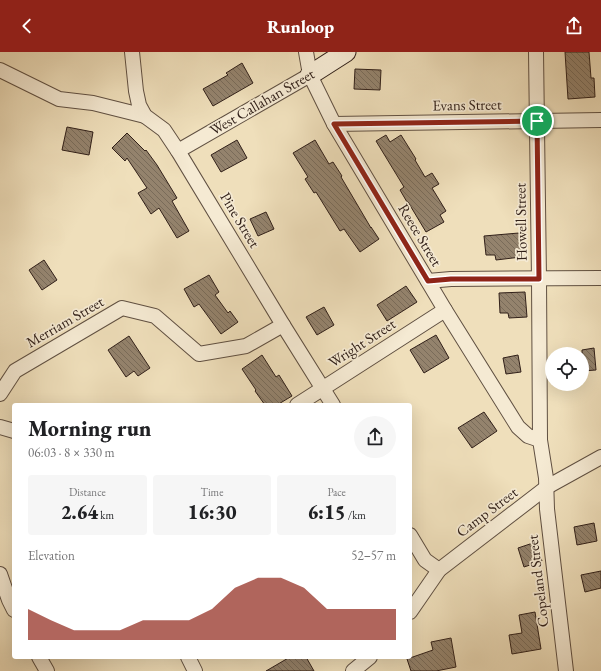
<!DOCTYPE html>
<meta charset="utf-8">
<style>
body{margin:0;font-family:"EB Garamond",serif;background:#f6f6f6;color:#202124;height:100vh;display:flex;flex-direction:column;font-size:15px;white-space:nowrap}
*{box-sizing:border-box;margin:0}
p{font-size:13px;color:#757577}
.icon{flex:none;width:22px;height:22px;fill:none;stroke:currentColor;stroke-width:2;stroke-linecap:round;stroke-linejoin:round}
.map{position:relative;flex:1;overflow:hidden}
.details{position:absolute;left:12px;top:351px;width:400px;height:256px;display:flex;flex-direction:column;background:#fff;border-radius:4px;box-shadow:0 4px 16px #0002}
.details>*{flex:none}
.tools{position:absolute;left:545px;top:295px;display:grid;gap:8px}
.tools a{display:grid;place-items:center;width:44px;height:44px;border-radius:50%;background:#fff;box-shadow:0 4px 16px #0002;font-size:20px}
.pin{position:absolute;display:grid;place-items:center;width:34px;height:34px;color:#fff;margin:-17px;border:2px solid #fff;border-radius:50%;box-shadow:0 1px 4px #0007}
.round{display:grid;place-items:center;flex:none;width:42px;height:42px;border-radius:21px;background:#f6f6f6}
.overview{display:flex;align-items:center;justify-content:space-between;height:68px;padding:0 16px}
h1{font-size:22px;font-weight:800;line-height:30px}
.stats{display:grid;grid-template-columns:repeat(3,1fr);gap:6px;height:68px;padding:4px 16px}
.stats div{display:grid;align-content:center;border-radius:4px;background:#f6f6f6;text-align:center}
.stats b{font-size:20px;font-weight:800}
.stats small{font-size:11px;font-weight:400}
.stats p{font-size:11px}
.chart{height:112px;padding:8px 16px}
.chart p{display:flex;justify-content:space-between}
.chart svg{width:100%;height:72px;margin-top:4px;fill:#8f2418;opacity:.7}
header{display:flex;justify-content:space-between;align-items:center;height:52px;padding:0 16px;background:#8f2418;color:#fff;font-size:18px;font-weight:800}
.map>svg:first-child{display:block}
.building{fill:url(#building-back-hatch);stroke:#312019}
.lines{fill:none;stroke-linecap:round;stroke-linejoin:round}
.street-casing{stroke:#605042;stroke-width:16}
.secondary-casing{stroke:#312019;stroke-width:21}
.street{stroke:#f5ead3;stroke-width:14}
.secondary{stroke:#f5ead3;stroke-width:19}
.route-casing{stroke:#fff;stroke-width:8}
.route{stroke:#8f2418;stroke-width:5}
.labels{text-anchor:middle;stroke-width:3.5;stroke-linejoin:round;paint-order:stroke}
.street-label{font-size:15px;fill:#312019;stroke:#f5ead3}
</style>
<header><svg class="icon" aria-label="back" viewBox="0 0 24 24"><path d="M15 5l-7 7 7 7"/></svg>Runloop<svg class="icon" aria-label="share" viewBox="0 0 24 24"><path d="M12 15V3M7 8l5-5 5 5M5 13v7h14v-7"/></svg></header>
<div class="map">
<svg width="601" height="619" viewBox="0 0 601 619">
<defs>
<pattern id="building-back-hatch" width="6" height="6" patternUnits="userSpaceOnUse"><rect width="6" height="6" fill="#94836d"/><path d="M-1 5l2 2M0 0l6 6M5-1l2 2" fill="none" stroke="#796b59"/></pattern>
</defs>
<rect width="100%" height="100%" fill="#efdfbb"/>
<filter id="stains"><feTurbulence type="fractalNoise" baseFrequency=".005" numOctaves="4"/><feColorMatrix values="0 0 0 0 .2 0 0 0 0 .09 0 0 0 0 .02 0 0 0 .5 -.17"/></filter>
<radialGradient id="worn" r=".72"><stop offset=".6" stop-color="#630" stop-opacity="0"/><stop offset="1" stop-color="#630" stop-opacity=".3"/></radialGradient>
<!-- building -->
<g class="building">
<path d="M565,0H589L591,26H594L595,45L568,47Z"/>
<path d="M242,11L253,31L213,54L203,37L228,23L226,21Z"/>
<path d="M355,17L381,18L380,38L354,37Z"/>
<path d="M67,75L93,80L89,103L62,98Z"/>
<path d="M127,81L145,99L146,98L157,113L177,146L172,149L189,179L177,186L159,156L151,162L138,141L147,136L127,106L125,109L112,96Z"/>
<path d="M386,83L390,90L401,83L416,107L415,108L425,125L432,121L439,132L432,136L446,159L440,163L444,170L426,180L408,150H407L400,138L404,135L376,89Z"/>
<path d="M237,88L247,106L221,120L211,103Z"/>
<path d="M315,88L329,112L333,110L342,124L341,125L371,176V175L379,187L360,200L344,177L340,179L316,140L314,141L305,127L308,125L293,101Z"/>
<path d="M266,160L274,177L258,184L250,167Z"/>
<path d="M519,181L521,205L496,208L495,203H486L484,184Z"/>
<path d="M44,208L57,228L42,238L29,218Z"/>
<path d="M209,223L219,240L215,243L228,261L230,259L238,270L221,282L199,252L194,255L184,237Z"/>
<path d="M406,234L417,250L387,269L377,253Z"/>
<path d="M525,240L527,265L509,266L508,261H500L499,241Z"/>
<path d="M324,255L334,273L317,283L306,265Z"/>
<path d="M436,283L449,306L424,321L410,298Z"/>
<path d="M129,284L150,316L138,324L134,319L126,325L108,298Z"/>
<path d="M594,296L596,318L582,319V298Z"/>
<path d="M262,303L276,325L279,323L292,344L277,353H265L255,339L256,338L242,317Z"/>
<path d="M518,303L521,320L506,322L503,306Z"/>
<path d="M484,360L497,379L472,396L458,376Z"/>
<path d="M594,471L597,489L577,493L574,475Z"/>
<path d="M536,490L542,509L524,515L518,496Z"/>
<path d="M601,519V536L585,540L581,523Z"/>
<path d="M535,560L541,597L512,602L509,583L522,581L519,563Z"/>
<path d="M451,586L456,615L436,619H411L407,607L433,598L431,590Z"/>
<path d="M290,605H306L314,619H266Z"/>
</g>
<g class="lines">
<defs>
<g id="street">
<path d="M132,0L136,39L139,53L145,64L164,78L178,99L283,273L333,353"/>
<path d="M306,0L310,23L334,72L445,258L518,375L528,384L540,388"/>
<path d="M536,0L539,227L540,388L546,426L547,457L566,619"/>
<path d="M0,18L59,47L93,51L145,64"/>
<path d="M334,72L601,68"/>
<path d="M178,99L310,23"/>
<path d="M428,229L451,227L601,226"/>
<path d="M0,342L15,319L122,256L155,264L199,302L246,294L283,273"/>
<path d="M297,353L445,258"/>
<path d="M0,375L14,379"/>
<path d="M410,483L425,508L439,518"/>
<path d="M0,522L9,548L14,558"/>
<path d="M410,560L439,518L547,435L601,405"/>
<path d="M39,605L47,619"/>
<path d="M188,605L195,619"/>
<path d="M353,619L370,605"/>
</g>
<path id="secondary" d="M310,23L346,0"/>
</defs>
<!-- street casing -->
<use href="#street" class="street-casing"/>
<!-- secondary casing -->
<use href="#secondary" class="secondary-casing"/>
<!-- street -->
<use href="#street" class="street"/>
<!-- secondary -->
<use href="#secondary" class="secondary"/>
</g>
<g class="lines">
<defs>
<path id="route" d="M537,69L539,227H451L428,229L334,72Z"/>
</defs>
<!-- route casing -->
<use href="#route" class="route-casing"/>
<!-- route -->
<use href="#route" class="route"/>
</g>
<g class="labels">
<!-- street labels -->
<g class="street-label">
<text transform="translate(262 50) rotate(-30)" y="5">West Callahan Street</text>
<text transform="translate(467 53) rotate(-1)" y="5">Evans Street</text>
<text transform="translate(240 168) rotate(59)" y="5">Pine Street</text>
<text transform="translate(521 170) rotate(-91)" y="5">Howell Street</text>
<text transform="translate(420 183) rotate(59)" y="5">Reece Street</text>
<text transform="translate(65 270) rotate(-30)" y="5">Merriam Street</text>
<text transform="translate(362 291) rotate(-33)" y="5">Wright Street</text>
<text transform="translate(487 460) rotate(-37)" y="5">Camp Street</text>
<text transform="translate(538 529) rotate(-97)" y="5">Copeland Street</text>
</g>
</g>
<rect width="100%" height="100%" filter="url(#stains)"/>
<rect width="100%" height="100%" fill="url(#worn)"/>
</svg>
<div class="tools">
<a><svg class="icon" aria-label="locate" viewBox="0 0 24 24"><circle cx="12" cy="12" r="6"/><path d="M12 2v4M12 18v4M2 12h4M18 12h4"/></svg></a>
</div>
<div class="pin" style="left:537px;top:69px;background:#1e9e55"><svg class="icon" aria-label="arrive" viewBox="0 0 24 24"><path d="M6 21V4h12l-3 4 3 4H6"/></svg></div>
<section class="details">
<div class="overview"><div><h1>Morning run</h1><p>06:03 · 8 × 330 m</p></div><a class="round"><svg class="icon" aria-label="share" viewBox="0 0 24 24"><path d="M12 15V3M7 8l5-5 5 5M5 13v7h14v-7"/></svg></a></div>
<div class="stats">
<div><p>Distance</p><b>2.64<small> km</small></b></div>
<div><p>Time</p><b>16:30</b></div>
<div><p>Pace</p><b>6:15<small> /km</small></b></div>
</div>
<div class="chart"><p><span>Elevation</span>52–57 m</p>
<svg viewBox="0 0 160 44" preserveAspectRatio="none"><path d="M0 44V25L10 32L20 38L30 38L40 38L50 32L60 32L70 32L80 25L90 12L100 6L110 6L120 12L130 25L140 25L150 25L160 25V44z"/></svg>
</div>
</section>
</div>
